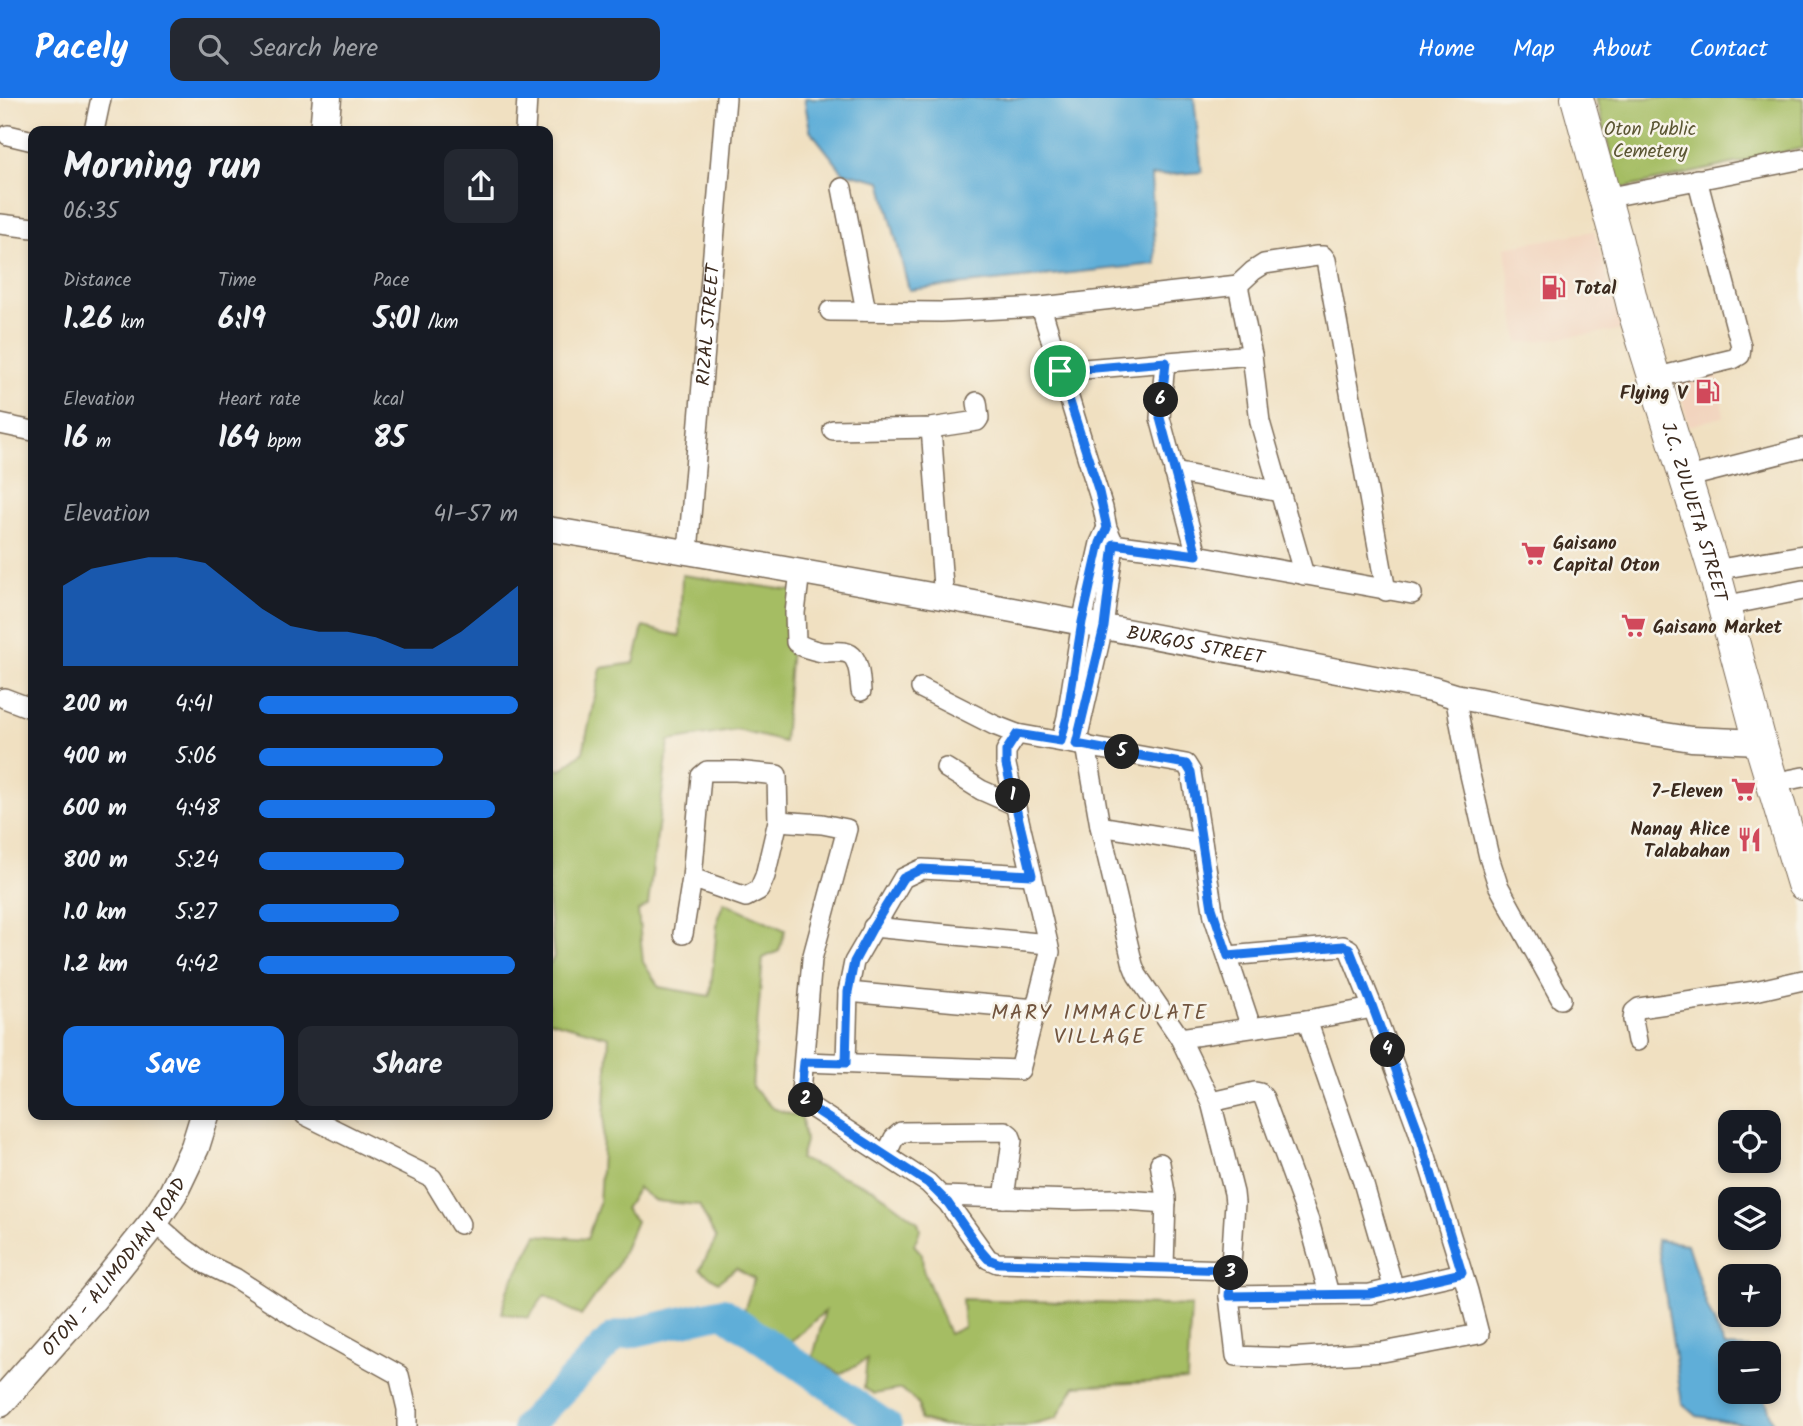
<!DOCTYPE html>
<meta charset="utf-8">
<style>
body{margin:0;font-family:Kalam,sans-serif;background:#242831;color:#f1f3f6;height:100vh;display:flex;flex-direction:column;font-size:26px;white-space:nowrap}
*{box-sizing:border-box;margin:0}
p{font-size:23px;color:#9ea1a6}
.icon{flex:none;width:38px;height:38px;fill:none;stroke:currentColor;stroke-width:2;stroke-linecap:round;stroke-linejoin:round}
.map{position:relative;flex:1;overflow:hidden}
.side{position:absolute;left:28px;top:28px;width:525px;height:994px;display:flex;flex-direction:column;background:#171b24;border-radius:14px;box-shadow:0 4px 10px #0003}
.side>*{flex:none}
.tools{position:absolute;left:1718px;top:1012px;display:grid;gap:14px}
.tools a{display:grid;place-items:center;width:63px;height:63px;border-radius:14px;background:#171b24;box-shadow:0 4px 10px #0003;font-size:35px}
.pin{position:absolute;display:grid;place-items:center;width:60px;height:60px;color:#fff;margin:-30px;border:4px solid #fff;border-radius:50%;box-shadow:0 2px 7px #0007}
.km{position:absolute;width:35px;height:35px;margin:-18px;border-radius:50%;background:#222;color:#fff;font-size:19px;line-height:35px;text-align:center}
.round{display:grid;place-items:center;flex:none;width:74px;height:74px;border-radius:14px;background:#242831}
.head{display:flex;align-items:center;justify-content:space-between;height:119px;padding:0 35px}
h1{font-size:38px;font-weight:800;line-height:52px}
.stats{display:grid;grid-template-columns:repeat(3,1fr);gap:10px;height:119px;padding:7px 35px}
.stats div{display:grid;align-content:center}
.stats b{font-size:30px;font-weight:800}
.stats small{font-size:19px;font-weight:400}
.stats p{font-size:19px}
.chart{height:196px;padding:14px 35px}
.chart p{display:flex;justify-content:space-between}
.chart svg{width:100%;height:126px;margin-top:7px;fill:#1a73e8;opacity:.7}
.cta{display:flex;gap:14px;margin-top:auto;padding:14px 35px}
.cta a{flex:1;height:80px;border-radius:14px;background:#1a73e8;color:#fff;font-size:28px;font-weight:800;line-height:80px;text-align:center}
.cta a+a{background:#242831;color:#f1f3f6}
ul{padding:0 35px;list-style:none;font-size:23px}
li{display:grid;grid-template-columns:112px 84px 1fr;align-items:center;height:52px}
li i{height:18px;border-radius:9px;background:#1a73e8}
header{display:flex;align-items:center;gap:42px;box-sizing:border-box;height:98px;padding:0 35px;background:#1a73e8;color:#fff}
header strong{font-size:33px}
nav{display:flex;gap:38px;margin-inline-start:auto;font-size:24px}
.search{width:490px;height:63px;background:#242831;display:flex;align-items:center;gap:18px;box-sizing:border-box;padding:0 24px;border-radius:14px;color:#9ea1a6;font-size:26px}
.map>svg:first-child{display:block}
.built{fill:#f2d4be}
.green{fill:#a5bd63;stroke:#707440;stroke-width:2}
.water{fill:#5eaed8;stroke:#4c6c7b;stroke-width:2}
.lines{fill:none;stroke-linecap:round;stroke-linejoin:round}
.river{stroke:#5eaed8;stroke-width:30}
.minor-casing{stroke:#7a6a57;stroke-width:22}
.tertiary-casing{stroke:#7a6a57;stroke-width:27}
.secondary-casing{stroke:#7a6a57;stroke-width:31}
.primary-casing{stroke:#7a6a57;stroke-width:34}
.minor{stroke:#fff;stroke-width:19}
.tertiary{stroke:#fff;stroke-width:24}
.secondary{stroke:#fff;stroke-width:28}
.primary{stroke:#fff;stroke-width:32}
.route-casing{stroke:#fff;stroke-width:14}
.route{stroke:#1a73e8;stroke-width:9}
.labels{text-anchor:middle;stroke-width:5;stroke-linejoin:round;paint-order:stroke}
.park-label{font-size:19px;fill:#5b5633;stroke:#f7f3e8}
.poi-label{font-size:19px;font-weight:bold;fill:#3b2a1e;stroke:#f7f3e8;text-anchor:start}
.street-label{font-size:19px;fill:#3b2a1e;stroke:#f7f3e8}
.neighbourhood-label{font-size:21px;letter-spacing:2px;fill:#71543e;stroke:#f7f3e8}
</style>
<header>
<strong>Pacely</strong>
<div class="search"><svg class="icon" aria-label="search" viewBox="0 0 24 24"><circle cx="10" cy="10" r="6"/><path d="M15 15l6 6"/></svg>Search here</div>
<nav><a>Home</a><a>Map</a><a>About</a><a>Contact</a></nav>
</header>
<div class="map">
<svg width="1803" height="1328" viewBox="0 0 1803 1328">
<rect width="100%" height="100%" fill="#f7f3e8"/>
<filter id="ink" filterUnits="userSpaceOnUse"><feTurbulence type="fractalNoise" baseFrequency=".0143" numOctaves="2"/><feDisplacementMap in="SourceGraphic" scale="14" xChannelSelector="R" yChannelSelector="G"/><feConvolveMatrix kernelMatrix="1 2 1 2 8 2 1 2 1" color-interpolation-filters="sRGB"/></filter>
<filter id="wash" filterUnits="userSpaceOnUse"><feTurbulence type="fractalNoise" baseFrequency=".00686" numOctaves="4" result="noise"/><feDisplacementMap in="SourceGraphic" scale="28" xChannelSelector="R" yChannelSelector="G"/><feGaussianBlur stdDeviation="1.57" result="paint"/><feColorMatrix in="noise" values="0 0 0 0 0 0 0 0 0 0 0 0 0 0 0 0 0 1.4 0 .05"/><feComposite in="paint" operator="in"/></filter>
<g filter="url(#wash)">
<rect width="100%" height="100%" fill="#f0e0c1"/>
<!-- built -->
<g class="built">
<path d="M1594,133L1622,232L1518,245L1505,149Z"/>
<path d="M1716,272L1724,318L1689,328L1676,279Z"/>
</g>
<!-- green -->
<g class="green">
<path d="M1596,0H1803V50L1620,91Z"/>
<path d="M682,477L795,493L784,644L737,632L669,643L648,807L638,813L643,864L659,889L710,898L718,819L724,804L785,832L779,853L763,860L752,989L772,1010L802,1020L805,1043L800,1061L875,1092L918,1124L920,1132L914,1147L922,1156L923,1171L949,1236L964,1229L962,1201L1191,1208L1187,1282L1075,1288L1057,1320L1024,1328H943L920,1322L919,1307L902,1291L874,1296L864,1290L867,1261L840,1276L813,1259L825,1213L773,1260L738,1233L754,1181L736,1170L718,1184L700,1171L716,1141L699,1107L655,1103L638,1090L625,1111L636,1123L618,1166L581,1218L545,1197L528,1220L502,1215L507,1193L537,1137L587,1141L599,1105L609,939L548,922V869L554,859L548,805V669L561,672L583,654L601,570L634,565L643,529L680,538Z"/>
</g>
<!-- water -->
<g class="water">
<path d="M804,0H1194L1202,74L1151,78L1156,166L909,192L881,83L843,74L810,32Z"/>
<path d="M1657,1142L1687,1146L1708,1211L1725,1249L1749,1250L1750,1255H1731V1293H1763L1774,1328H1754L1697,1318L1682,1305Z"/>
</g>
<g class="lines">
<!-- river -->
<path class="river" d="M527,1328L614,1239L723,1214L887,1328"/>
</g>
</g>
<g filter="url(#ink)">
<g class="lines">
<defs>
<g id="minor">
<path d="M94,33L101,0"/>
<path d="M525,33L527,0"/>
<path d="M8,37L33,43"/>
<path d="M842,90L866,213"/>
<path d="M1605,100L1803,61"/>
<path d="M0,126L33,130"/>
<path d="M1041,209L1103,410L1107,430L1114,446L1103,529L1076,646"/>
<path d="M830,213L941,214L1041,209L1238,187"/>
<path d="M1165,264L1160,320L1197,457"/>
<path d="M1060,273L1252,257"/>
<path d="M1654,280L1733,261L1740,257L1741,248L1697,81"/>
<path d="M0,326L33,333"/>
<path d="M931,330L944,501"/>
<path d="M833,332L931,330L977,323L979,320L977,304"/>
<path d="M1174,374L1280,394"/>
<path d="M1685,380L1803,350"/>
<path d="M1104,445L1197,457L1412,496"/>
<path id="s1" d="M688,454L726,0"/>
<path d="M1714,472L1803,457"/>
<path d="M800,473L795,515L796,544C803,550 813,552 822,554C833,555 847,550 854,560C860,569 860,583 861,593"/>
<path d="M1304,477L1260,324L1252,257L1238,187L1253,173L1264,166L1317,158H1323L1326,162L1386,493"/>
<path d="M1724,508L1803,492"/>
<path d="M921,590L994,627L1017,636L1186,666L1191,674L1214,819L1251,929"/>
<path d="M1455,598L1468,668L1489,759L1498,787L1561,901"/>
<path d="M4,600L33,611"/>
<path d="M1061,643L1067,619L1082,524L1100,445L1105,434"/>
<path d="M1086,647L1100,728L1133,867L1137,877L1180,940L1211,1004L1234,1095L1235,1105L1229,1198L1236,1258L1288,1260L1383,1254L1479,1236L1468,1193L1418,1032L1373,910L1349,851L1343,848L1228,858"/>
<path d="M946,670L981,692L1015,707"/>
<path d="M1773,685L1803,679"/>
<path d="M778,723L822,726L847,731L812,861L801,994L808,1007L928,1085L948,1105L988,1161L997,1165L1231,1172"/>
<path d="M1100,728L1202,745"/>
<path d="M873,829L1048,846"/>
<path d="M683,836L692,780L701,678L707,673H736L777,677L778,723L765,778L759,792L746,799L692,780"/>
<path d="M848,894L1036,911"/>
<path d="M1307,922L1363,1084L1394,1191"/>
<path d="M1180,940L1307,922L1373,910"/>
<path d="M1637,943L1633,922L1634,914L1639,910L1755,893L1803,882"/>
<path d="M804,964L1020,972L1050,854L1006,667V653L1017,636"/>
<path d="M846,965L848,894L854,864L903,780L922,771L1032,777"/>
<path d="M1211,1004L1255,994L1260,995L1264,1000L1309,1123L1329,1196"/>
<path d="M305,1017L432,1080L460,1126"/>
<path d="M886,1057L894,1040L901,1034L1005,1033L1010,1037L1012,1042L1004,1100"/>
<path d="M1160,1065L1166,1100L1164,1169"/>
<path d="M941,1098L1076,1102L1112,1101L1166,1105"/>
<path d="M154,1124L180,1147L206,1166L235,1180L300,1222L399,1277L407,1311V1328"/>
<path d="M1229,1198L1370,1196L1462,1175"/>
</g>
<g id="tertiary">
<path id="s2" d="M548,431C844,479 1138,535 1432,591L1455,598L1614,629L1691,641L1760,644"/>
</g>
<g id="secondary">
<path d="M324,33L327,0"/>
<path id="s3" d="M0,1305L93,1200L154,1124L173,1095L195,1049L205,1017"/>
</g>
<g id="primary">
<path id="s4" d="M1577,0L1616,140L1635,217L1714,472L1760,644L1803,786"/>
</g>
</defs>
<!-- minor casing -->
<use href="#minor" class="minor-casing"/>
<!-- tertiary casing -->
<use href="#tertiary" class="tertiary-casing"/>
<!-- secondary casing -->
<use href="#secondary" class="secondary-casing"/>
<!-- primary casing -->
<use href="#primary" class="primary-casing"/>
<!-- minor -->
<use href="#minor" class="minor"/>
<!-- tertiary -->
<use href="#tertiary" class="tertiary"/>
<!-- secondary -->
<use href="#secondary" class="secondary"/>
<!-- primary -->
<use href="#primary" class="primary"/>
</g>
</g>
<g class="lines" filter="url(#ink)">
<defs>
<path id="route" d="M1166,264L1160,320L1197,457L1114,446L1104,529L1076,646L1186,666L1191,674L1212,810L1228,858L1343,848L1349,850L1373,910L1418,1032L1462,1175L1370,1196L1229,1198L1231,1172L998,1165L988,1161L981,1153L948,1105L928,1085L808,1007L801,994L804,964L846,965L848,894L854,864L873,829L903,780L922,771L1032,777L1006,667V653L1017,636L1061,643L1067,619L1082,524L1100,445L1107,430L1099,394L1060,273Z"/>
</defs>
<!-- route casing -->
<use href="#route" class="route-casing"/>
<!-- route -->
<use href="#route" class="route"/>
</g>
<!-- icons -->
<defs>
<symbol id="fuel-bare" viewBox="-9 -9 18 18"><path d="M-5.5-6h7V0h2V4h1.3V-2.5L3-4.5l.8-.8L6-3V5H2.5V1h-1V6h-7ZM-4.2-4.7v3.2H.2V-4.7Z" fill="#d1495b" stroke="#f7f3e8" stroke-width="2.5" paint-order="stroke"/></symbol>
<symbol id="supermarket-bare" viewBox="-9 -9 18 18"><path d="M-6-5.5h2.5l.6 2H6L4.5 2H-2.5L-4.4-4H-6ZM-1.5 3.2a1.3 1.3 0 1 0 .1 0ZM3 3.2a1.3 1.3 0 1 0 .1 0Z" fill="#d1495b" stroke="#f7f3e8" stroke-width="2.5" paint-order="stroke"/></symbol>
<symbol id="restaurant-bare" viewBox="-9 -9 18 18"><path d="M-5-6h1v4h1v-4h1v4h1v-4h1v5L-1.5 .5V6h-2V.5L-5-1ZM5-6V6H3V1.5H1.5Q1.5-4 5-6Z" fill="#d1495b" stroke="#f7f3e8" stroke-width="2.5" paint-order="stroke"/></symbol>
</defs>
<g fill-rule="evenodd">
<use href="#fuel-bare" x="1536" y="172" width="35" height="35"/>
<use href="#fuel-bare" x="1690" y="276" width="35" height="35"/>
<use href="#supermarket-bare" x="1516" y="438" width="35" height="35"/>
<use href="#supermarket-bare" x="1616" y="510" width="35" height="35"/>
<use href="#supermarket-bare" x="1726" y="674" width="35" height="35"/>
<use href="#restaurant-bare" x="1732" y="724" width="35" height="35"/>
</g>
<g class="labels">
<!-- park labels -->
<g class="park-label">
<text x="1650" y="37">Oton Public<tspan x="1650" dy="22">Cemetery</tspan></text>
</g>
<!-- poi labels -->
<g class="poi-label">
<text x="1574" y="196">Total</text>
<text x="1687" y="301" text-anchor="end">Flying V</text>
<text x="1553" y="451">Gaisano<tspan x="1553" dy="22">Capital Oton</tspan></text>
<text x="1653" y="535">Gaisano Market</text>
<text x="1723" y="699" text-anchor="end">7-Eleven</text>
<text x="1730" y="737" text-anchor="end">Nanay Alice<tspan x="1730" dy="22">Talabahan</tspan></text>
</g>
<!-- street labels -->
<g class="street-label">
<text dy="7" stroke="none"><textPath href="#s1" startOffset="228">RIZAL STREET</textPath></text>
<text dy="7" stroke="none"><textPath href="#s4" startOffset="430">J.C. ZULUETA STREET</textPath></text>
<text dy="7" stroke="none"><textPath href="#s2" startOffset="658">BURGOS STREET</textPath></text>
<text dy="7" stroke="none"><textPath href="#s3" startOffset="178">OTON - ALIMODIAN ROAD</textPath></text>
</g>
<!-- neighbourhood labels -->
<g class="neighbourhood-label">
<text x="1100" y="921">MARY IMMACULATE<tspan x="1100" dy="24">VILLAGE</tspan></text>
</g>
</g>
</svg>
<div class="tools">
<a><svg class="icon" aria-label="locate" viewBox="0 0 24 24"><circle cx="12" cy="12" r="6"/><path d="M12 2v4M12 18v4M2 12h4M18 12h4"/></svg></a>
<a><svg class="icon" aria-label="layers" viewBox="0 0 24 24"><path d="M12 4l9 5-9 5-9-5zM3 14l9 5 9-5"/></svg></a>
<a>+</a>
<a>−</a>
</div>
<div class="pin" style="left:1060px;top:273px;background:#1e9e55"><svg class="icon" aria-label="arrive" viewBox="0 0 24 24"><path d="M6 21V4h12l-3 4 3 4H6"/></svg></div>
<b class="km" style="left:1013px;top:698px">1</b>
<b class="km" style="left:806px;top:1002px">2</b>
<b class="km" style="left:1231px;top:1175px">3</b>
<b class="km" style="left:1388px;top:952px">4</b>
<b class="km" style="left:1122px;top:654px">5</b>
<b class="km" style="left:1161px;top:302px">6</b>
<section class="side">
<div class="head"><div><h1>Morning run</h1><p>06:35</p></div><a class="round"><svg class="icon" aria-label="share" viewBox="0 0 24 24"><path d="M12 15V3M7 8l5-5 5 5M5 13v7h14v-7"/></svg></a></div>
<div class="stats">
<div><p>Distance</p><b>1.26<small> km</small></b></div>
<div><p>Time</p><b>6:19</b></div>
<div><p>Pace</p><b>5:01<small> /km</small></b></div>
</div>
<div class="stats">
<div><p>Elevation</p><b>16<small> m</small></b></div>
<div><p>Heart rate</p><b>164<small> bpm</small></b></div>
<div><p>kcal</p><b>85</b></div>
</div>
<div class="chart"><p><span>Elevation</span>41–57 m</p>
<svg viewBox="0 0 160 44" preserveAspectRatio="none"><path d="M0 44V16L10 10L20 8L30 6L40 6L50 8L60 16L70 24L80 30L90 32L100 32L110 34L120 38L130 38L140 32L150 24L160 16V44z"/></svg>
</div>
<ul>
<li><b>200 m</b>4:41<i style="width:100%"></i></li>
<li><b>400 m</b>5:06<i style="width:71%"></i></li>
<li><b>600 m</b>4:48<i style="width:91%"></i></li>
<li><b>800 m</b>5:24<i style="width:56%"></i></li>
<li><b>1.0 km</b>5:27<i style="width:54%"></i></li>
<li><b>1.2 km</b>4:42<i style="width:99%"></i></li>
</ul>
<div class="cta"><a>Save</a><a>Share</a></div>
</section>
</div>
